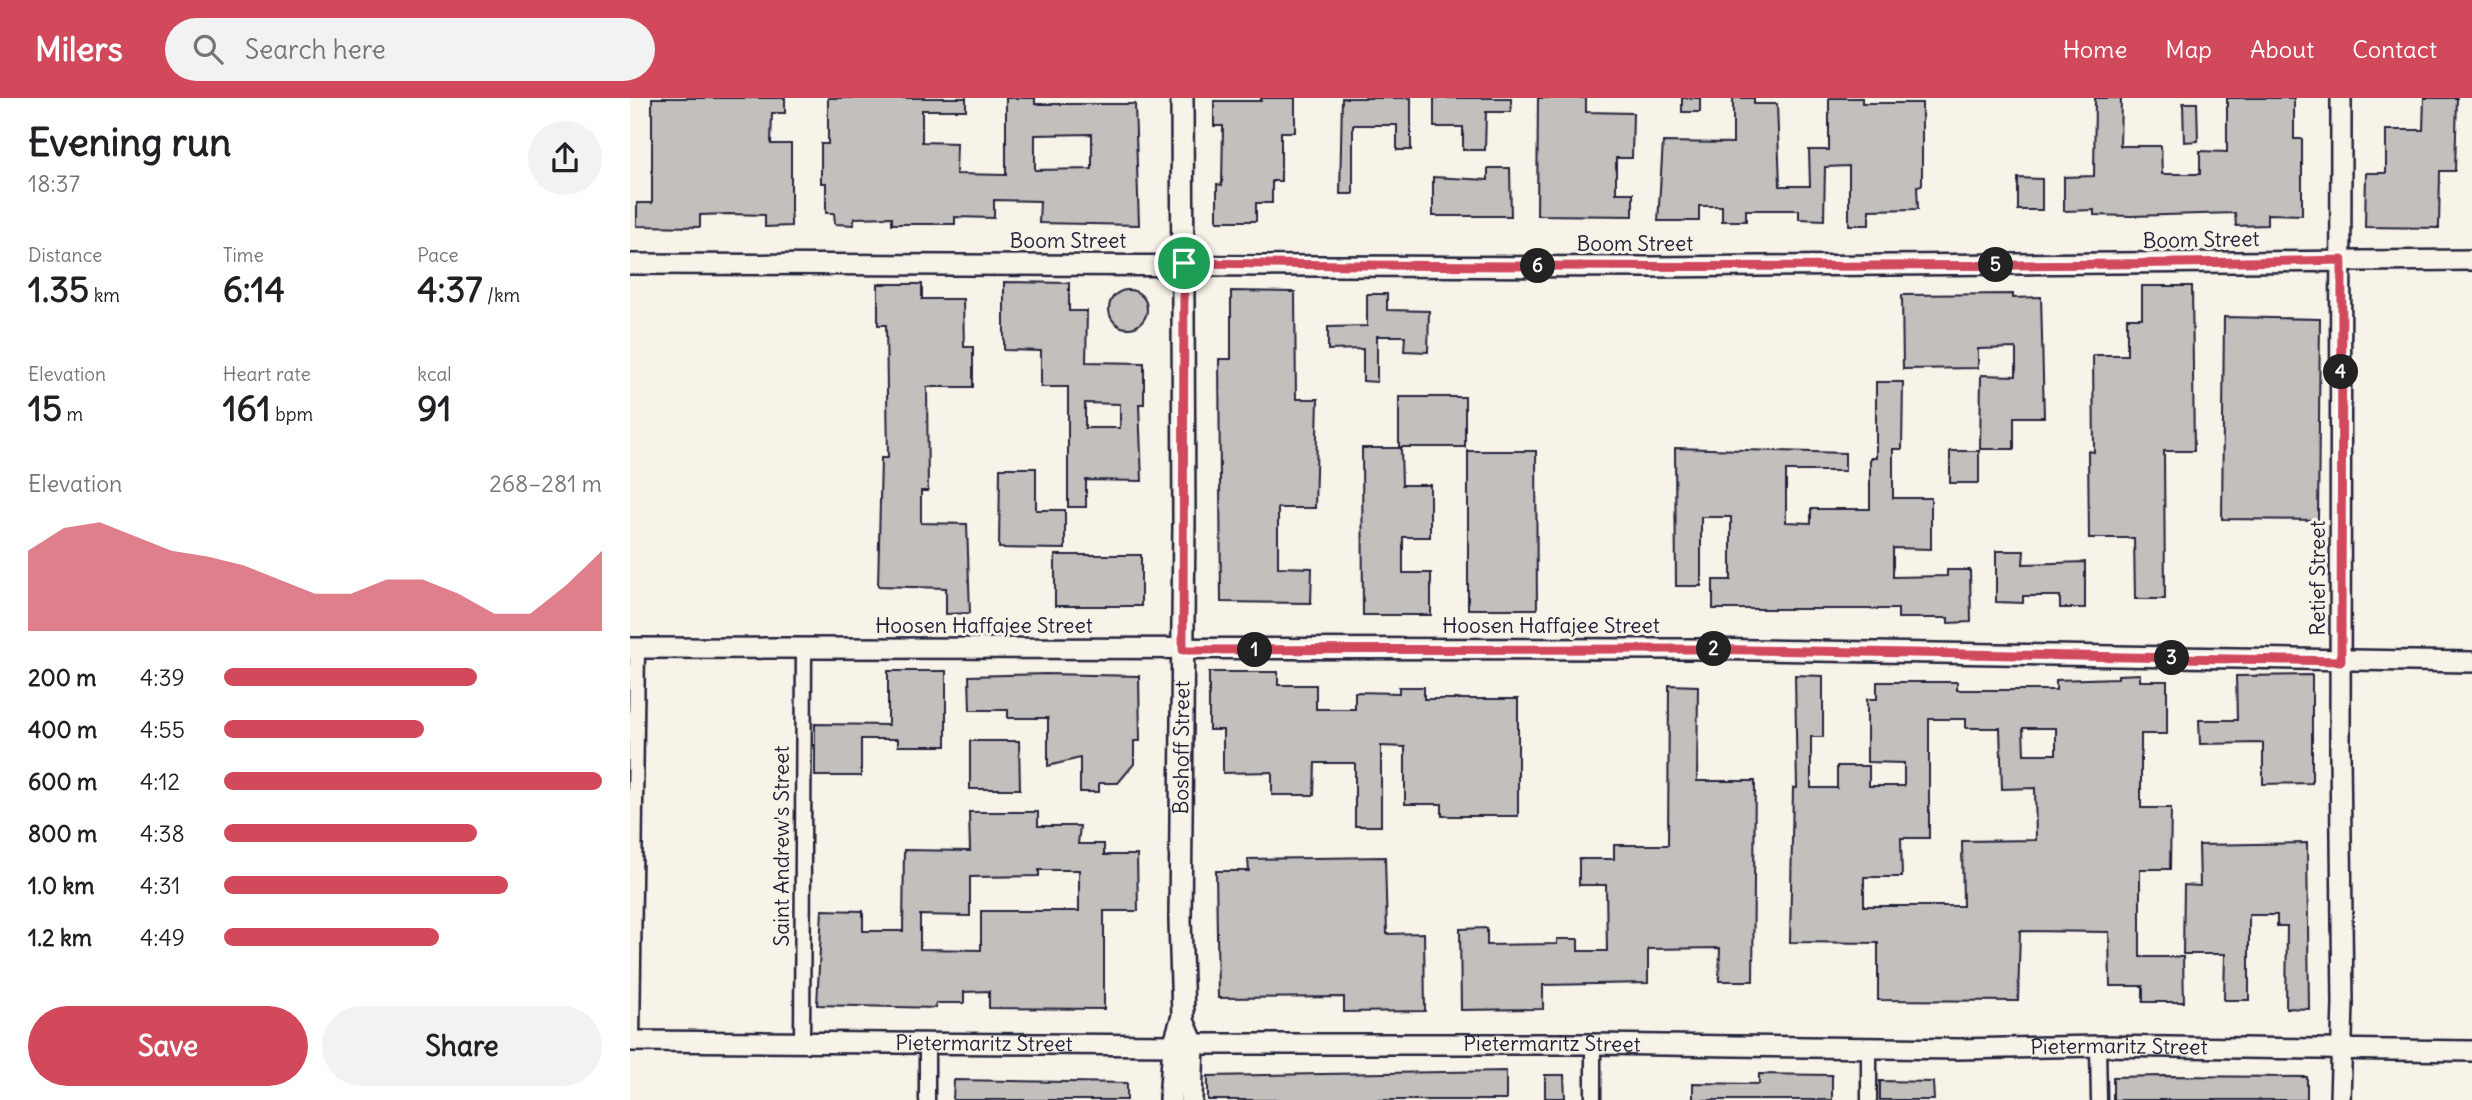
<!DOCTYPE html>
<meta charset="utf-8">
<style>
body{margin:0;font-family:Delius,sans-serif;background:#f2f2f2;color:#202124;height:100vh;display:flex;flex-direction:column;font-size:26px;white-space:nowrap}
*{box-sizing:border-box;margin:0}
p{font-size:23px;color:#757577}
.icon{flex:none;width:38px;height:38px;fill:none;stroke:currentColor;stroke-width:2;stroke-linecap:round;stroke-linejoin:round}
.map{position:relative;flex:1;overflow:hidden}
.details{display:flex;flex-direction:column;background:#fff;width:630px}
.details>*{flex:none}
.pin{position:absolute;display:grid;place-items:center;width:60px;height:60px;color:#fff;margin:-30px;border:4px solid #fff;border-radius:50%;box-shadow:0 2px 7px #0007}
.km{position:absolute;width:35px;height:35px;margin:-18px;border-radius:50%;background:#222;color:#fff;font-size:19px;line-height:35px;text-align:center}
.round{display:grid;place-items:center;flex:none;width:74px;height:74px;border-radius:37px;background:#f2f2f2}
.summary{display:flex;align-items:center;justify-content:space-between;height:119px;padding:0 28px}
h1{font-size:38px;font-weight:800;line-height:52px}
.metrics{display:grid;grid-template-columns:repeat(3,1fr);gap:10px;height:119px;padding:7px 28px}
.metrics div{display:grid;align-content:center}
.metrics b{font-size:35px;font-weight:800}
.metrics small{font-size:19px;font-weight:400}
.metrics p{font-size:19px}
.chart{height:196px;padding:14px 28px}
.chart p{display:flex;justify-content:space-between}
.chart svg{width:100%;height:126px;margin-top:7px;fill:#d1495b;opacity:.7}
.primary-button{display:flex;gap:14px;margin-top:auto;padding:14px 28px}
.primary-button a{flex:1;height:80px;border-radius:42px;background:#d1495b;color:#fff;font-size:28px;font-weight:800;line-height:80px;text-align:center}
.primary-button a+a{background:#f2f2f2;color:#202124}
ul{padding:0 28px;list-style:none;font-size:23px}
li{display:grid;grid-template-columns:112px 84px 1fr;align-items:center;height:52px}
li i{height:18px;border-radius:9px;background:#d1495b}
header{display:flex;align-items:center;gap:42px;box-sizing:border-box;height:98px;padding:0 35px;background:#d1495b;color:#fff}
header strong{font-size:33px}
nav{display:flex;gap:38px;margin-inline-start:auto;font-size:24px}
.search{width:490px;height:63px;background:#f2f2f2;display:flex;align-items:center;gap:18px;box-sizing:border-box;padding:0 24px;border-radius:38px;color:#757577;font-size:26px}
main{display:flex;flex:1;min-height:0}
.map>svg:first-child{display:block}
.building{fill:#c2bfbd;stroke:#22223b;stroke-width:2;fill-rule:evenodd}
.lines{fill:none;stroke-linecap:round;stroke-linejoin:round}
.minor-casing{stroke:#22223b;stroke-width:19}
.tertiary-casing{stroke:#22223b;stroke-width:24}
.secondary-casing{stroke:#22223b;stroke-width:26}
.minor{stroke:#f7f3e8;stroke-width:14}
.tertiary{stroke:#f7f3e8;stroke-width:19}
.secondary{stroke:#f7f3e8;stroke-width:21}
.route-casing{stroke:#fff;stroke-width:14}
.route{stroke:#d1495b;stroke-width:9}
.labels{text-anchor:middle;stroke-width:6;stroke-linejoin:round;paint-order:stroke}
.street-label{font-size:21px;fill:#22223b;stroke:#f7f3e8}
</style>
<header>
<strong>Milers</strong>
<div class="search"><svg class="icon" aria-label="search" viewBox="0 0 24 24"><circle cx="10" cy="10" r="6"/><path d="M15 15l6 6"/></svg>Search here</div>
<nav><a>Home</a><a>Map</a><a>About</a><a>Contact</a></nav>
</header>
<main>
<section class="details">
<div class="summary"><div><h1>Evening run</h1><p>18:37</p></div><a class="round"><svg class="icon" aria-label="share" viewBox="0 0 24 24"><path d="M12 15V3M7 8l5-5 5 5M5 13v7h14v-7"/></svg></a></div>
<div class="metrics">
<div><p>Distance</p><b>1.35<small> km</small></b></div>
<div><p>Time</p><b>6:14</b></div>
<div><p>Pace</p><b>4:37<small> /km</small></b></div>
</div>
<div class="metrics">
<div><p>Elevation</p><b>15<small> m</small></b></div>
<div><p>Heart rate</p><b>161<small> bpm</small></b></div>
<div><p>kcal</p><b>91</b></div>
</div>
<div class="chart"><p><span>Elevation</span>268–281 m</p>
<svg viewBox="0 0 160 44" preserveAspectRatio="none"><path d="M0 44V16L10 8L20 6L30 11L40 16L50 18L60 21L70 26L80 31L90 31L100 26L110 26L120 31L130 38L140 38L150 28L160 16V44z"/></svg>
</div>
<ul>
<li><b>200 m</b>4:39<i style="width:67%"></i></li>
<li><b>400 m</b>4:55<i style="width:53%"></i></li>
<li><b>600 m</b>4:12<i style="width:100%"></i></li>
<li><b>800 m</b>4:38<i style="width:67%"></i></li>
<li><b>1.0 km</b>4:31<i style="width:75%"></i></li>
<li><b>1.2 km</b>4:49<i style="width:57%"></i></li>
</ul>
<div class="primary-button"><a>Save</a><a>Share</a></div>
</section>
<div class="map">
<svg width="1842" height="1002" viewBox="0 0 1842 1002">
<rect width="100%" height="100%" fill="#f7f3e8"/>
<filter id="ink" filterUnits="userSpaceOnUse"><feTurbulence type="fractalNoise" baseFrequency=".0143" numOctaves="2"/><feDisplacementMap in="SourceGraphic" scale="14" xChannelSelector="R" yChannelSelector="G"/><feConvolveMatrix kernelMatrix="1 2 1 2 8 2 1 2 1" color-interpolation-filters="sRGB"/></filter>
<g filter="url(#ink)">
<!-- building -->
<g class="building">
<path d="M22,0H155V15H142L141,46H161V128L135,129V117L99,116L70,117V129L7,128V105H22Z"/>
<path d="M198,0H336V12H292V44L327,45L326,76L376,77V0H405V6H505L509,127L409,125L410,103L364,102V120L325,119V126H262V119L224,120V127L205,126L204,115H196V85H191V46H198ZM462,36V71L405,72V37Z"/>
<path d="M631,0H665V34H651V83H642V105H626V123H587V86L592,87L593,28H584V3H631Z"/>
<path d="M712,0H781V52H767V27H723V96H710Z"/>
<path d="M804,0H881V14H856L855,52H833V29H804Z"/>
<path d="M908,0H956V14L1003,15L1002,60H986V95H1003V118L907,117Z"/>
<rect x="1052" y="0" width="18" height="14"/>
<path d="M1103,0H1124V6H1147L1150,88H1180L1179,52H1199V0H1232V5H1292V87L1287,88L1288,111L1239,112V127H1219V68L1195,69L1194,122L1169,121V112H1116V123H1092V108H1069V123H1028L1033,44L1103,45Z"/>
<path d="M1465,0H1491L1490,48H1531L1532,76H1570V53L1597,54V0H1664V41H1672V117L1637,116V127L1606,128L1605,115L1501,118L1464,117V112L1434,113V79L1464,78Z"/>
<path d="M1794,0H1827L1825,73H1810L1809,130L1735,129L1736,75H1756V32H1793Z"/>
<path d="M1553,5H1567L1568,43L1554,44Z"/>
<path d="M858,70H880L881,118H803V79L858,82Z"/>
<path d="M1388,80L1412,81V112H1388Z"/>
<path d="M374,184L439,185V213H457L456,264L514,265V306H509L512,383L456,382V409H438V289H411V253L374,252ZM455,305L490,306V330H455Z"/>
<path d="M248,186H292V201H333L334,249H343V289H297L298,393H291V425L337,426L340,515L316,516V490L248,488L251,360H258L256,227H248Z"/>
<path d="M1512,188H1562L1564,353H1534L1535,501H1505L1504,440H1459L1458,353L1464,354L1463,257H1497V220H1512Z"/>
<circle cx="498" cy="211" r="19"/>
<path d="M601,193L665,194L666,301H688L685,410H648V469L682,470L681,505L591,504L589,261H601Z"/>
<path d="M737,196H757V212L799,213L798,254L774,253L775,238H747V284L733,283V251L698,252V229L737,228Z"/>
<path d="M1383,196V200L1411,199L1414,319H1384V351H1350L1351,277L1386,278V250L1348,251V270L1273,271L1272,197Z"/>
<path d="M1594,219L1690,221L1688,422L1592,421Z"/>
<path d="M1246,284H1273L1272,351H1263V400H1301V451L1263,450V479L1317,478V472H1340L1341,524L1318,525V520H1268V511H1083V482H1101V419H1071V488H1046L1045,350L1215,355V373H1156V424L1181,425V411H1240V360H1246Z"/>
<rect x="769" y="299" width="66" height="50"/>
<path d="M732,350H771L772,387H800V439H773V475H801V517H733Z"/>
<path d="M838,353H906L907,511H838Z"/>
<rect x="1320" y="353" width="29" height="32"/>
<path d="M370,370H406V412H435V451L369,450Z"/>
<path d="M1366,453H1394L1393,466L1455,464V510H1430V498H1393V505L1366,504Z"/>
<rect x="425" y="457" width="86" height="51"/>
<path d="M258,573H316V648H268V641H231V678H185V626L258,627Z"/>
<path d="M579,574H648V587H686V611H725V594L769,595V589H794V601H888V718H812V706H775V649L751,648V728H725V665H685L684,697H642V674L593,675V632H579Z"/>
<path d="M417,576L509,578L510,643H504V666L488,685H469V694H450V660L418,668V620H378V612H340L339,578Z"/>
<path d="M1510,576V583H1537V636H1511V710H1541L1540,771H1510V859H1553L1554,904H1513V888H1480L1479,834L1390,833L1388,903L1248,902V845L1160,844L1163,690H1167L1165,577L1193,578V639H1181V690H1207V668H1239V688H1274V665L1237,664V601H1247V584H1327V592H1426V582L1488,580V577ZM1299,621H1336V630H1370L1372,691L1405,690L1406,742L1332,743L1333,808H1234V779H1272L1271,740H1299ZM1393,630H1426V656H1394Z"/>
<path d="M1682,577V685L1633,686V645L1570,646L1569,622H1607L1606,578Z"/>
<path d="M1039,587L1068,588L1067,683H1125L1123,883H1089L1090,850L1018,851V885L913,887V911L831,912L830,831L857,830V847L927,846V841H948V853H977L976,787H949V761H984V747H1038Z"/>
<path d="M340,643H389L390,691H340Z"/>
<path d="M339,714H408V728H450L448,746H474V757H507L508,813H474V911L359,910V893L334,894V905H306V910L187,907L192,812L233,813V833H273L274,752L340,753ZM409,772H449V813H351V852L290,851V817L340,818V779L409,778Z"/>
<path d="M1677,745L1679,911L1656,910L1657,828H1647V817H1619V902H1594L1595,856H1553L1554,787L1570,788L1569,747Z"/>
<path d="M755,759L757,836L794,835L795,913L714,914V899L588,900L586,773H619L618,761Z"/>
<path d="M876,973V1002H578V978Z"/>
<path d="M1129,976L1202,977V1002H1063V985L1129,986Z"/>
<path d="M915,977H934L935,1000H915Z"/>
<path d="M1533,978L1677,979V1002H1483V979Z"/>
<path d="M324,982L497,985V1002H323Z"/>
<path d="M1250,983L1303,984L1304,1002H1250Z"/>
</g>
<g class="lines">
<defs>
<g id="minor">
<path d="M2,943L7,550"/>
<path d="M172,945L174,550"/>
<path d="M297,945V1002"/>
<path d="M963,946V1002"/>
<path d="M1468,948L1469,1002"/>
<path d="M1239,1002V948"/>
</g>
<g id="tertiary">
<path d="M0,166L1021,169L1842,162"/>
<path d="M0,550L1068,551L1842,564"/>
<path id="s1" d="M0,943L544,947"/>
<path id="s2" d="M563,946H963L1329,951L1468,948L1842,953"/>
<path d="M1710,1002L1713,906L1710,656L1711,0"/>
</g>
<g id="secondary">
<path d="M553,923L563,946L561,1002"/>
<path id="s3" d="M540,1002L544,947L553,918L550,822L554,424L552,0"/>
</g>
</defs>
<!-- minor casing -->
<use href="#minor" class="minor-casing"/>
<!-- tertiary casing -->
<use href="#tertiary" class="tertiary-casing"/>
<!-- secondary casing -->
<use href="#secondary" class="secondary-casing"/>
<!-- minor -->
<use href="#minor" class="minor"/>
<!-- tertiary -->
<use href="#tertiary" class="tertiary"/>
<!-- secondary -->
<use href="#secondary" class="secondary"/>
</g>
</g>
<g class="lines" filter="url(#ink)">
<defs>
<path id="route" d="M1712,162L1711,563L1068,551L553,552L554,165C940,170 1326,170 1712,162Z"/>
</defs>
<!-- route casing -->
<use href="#route" class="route-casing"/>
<!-- route -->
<use href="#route" class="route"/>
</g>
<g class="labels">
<!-- street labels -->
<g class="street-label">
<text transform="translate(1571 142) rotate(-1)" y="7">Boom Street</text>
<text x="438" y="150">Boom Street</text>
<text x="1005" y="153">Boom Street</text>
<text transform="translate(1688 480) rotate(-90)" y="7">Retief Street</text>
<text x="354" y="535">Hoosen Haffajee Street</text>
<text x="921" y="535">Hoosen Haffajee Street</text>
<text dy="7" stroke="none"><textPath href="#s3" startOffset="354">Boshoff Street</textPath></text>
<text transform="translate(152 748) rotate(-90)" y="7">Saint Andrew's Street</text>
<text dy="7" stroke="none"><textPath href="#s1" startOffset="354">Pietermaritz Street</textPath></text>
<text dy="7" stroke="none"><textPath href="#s2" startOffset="359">Pietermaritz Street</textPath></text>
<text dy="7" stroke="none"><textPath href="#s2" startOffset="926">Pietermaritz Street</textPath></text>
</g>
</g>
</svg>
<div class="pin" style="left:554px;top:165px;background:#1e9e55"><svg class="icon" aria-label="arrive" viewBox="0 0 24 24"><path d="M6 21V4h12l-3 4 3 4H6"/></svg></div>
<b class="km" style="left:625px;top:552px">1</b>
<b class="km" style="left:1084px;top:551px">2</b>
<b class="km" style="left:1542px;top:560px">3</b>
<b class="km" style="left:1711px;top:274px">4</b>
<b class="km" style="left:1366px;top:167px">5</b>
<b class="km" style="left:908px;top:168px">6</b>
</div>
</main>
